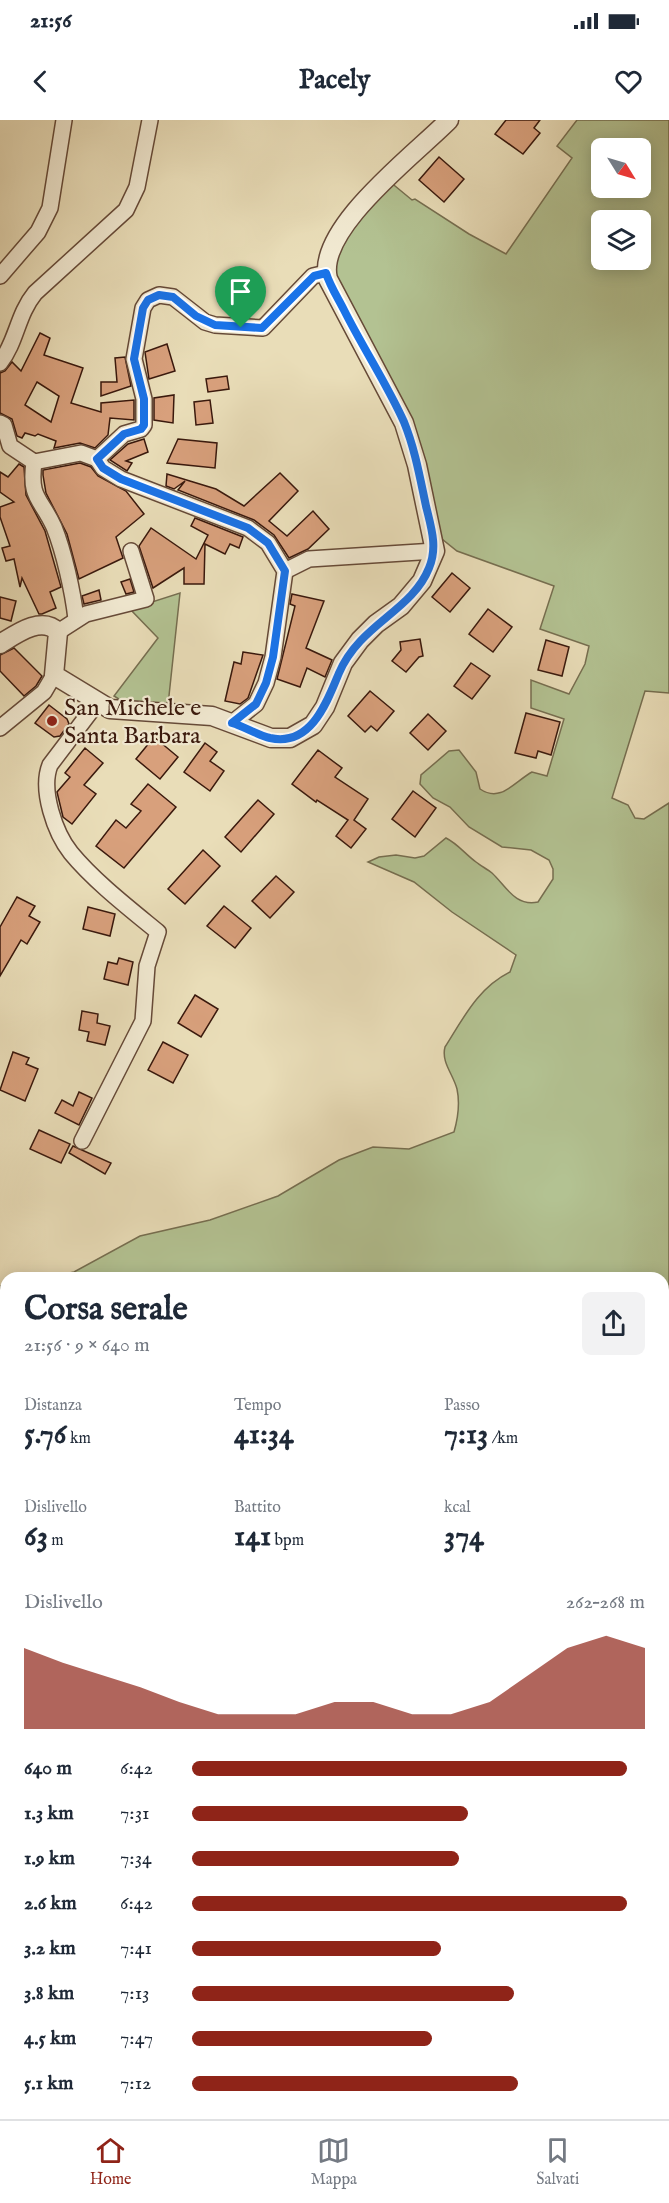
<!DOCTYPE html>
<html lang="it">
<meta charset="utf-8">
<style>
body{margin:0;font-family:"IM FELL English",serif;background:#f2f2f3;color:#1f2937;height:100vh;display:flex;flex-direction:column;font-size:22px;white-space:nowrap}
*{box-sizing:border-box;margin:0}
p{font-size:20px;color:#747a83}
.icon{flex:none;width:33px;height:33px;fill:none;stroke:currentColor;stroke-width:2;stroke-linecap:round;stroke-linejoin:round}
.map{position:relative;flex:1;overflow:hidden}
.drawer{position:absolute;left:0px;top:1152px;width:669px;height:848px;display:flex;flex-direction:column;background:#fff;border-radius:18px 18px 0 0;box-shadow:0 3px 15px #0003}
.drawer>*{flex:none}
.needle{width:39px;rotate:127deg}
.buttons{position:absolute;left:591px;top:18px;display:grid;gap:12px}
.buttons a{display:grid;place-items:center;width:60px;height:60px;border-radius:9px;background:#fff;box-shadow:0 3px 15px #0003;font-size:30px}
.pin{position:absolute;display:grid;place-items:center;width:51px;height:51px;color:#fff;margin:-62px -26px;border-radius:50% 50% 50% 0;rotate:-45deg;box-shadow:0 0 6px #0007}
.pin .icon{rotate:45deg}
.round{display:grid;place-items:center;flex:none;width:63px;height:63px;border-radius:9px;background:#f2f2f3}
.overview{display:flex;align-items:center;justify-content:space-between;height:102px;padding:0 24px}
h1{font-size:33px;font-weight:700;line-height:45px}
.metrics{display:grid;grid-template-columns:repeat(3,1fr);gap:9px;height:102px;padding:6px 24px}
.metrics div{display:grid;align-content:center}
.metrics b{font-size:30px;font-weight:700}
.metrics small{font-size:16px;font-weight:400}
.metrics p{font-size:16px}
.chart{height:168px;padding:12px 24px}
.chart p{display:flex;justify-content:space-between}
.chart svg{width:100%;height:108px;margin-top:6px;fill:#8f2418;opacity:.7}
ul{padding:0 24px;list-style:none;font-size:20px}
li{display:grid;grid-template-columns:96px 72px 1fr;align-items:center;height:45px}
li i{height:15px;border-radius:8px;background:#8f2418}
.status{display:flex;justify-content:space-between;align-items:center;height:42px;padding:0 30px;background:#fff;direction:ltr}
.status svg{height:16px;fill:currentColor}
header{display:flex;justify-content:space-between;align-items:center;height:78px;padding:0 24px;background:#fff;font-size:27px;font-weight:700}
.tab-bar{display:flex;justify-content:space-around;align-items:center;height:84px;border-top:2px solid #e0e1e3;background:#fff;font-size:16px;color:#747a83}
.tab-bar a{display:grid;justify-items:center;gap:3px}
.tab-bar .active{color:#8f2418}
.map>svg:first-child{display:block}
.green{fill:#b3c292;stroke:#766e50;stroke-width:1.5;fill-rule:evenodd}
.building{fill:#d8a07c;stroke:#3a190d;stroke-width:1.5;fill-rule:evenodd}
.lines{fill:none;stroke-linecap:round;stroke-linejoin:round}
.minor-casing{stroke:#664a38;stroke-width:18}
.tertiary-casing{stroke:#664a38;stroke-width:21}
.minor{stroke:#f1e9d1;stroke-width:15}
.tertiary{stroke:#f1e9d1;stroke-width:18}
.route-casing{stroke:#fff;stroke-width:12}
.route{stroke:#1a73e8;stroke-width:8}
.poi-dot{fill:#8f2418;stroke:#f1e9d1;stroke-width:2}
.labels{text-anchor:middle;stroke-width:4.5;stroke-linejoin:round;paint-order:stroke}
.poi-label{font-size:24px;fill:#3a190d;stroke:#f1e9d1;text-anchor:start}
</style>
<div class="status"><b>21:56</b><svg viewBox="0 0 49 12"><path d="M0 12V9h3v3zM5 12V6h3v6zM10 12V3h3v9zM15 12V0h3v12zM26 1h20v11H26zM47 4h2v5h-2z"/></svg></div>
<header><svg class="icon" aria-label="back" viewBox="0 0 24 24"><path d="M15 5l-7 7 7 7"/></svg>Pacely<svg class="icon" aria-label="heart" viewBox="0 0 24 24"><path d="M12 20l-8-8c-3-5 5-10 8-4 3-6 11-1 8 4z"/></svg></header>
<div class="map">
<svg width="669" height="1999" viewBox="0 0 669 1999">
<rect width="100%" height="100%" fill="#e9ddb8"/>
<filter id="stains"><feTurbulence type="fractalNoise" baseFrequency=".00333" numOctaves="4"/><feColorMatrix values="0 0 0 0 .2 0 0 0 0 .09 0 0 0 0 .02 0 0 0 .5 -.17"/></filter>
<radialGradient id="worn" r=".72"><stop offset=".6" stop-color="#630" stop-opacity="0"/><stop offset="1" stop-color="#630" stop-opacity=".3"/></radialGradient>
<!-- green -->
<g class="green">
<path d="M577,0H669V573L645,571L612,678L628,685L635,698L644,699L669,683V1999H0V1166L6,1164V1994H663V1158H46L74,1152L140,1116L210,1100L278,1076L339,1040L373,1027L409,1029L454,1012C458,998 460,983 457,969C453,954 441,942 445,927C464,897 478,868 510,852L516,835L452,792L414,762L368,742L379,737L396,735L415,738L424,736L446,718C458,724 465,734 476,742C481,746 487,749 492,753C506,766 515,787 538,782L553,759V749L549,740L531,730L502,727L469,707L450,687L433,678L420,664L421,655L449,631L459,630L476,652L480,669C501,683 514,662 532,652L547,656L564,599L531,588V560L569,574L585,544L589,526L540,509L554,466L457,431L442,419L335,158C329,121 367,89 389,61L412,80L415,79L469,114L506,134L572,38L557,26ZM602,28H640V68H602ZM602,100H640V140H602Z"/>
<path d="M180,473L168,585L125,583L114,576L158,518L130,489Z"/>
</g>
<!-- building -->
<g class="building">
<path d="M506,0H540L534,8L540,13L523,34L495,14Z"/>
<path d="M439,37L464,59L444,82L419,60Z"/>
<path d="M40,213L50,218L44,235L83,248L71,283L101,292V283L134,280V300L110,298L108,315L95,328L80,323L54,328L56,321L38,314L35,316L25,313L22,318L17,316L12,299L0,293V253L5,251L12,242L21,251ZM37,262L59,276L51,302L25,285Z"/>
<path d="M167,224L175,251L149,259L145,232Z"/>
<path d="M125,237L131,266L101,276V262H117L115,238Z"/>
<path d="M227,256L229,269L208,272L206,259Z"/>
<path d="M174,275L173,303L154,300V278Z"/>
<path d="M210,280L213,303L196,305L194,282Z"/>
<path d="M144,319L148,332L126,341L132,343L127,351L110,340L128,324Z"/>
<path d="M178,319L217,323L215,348L167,343Z"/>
<path d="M80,343L91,347L98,356L126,371L144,394L116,417L123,438L79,459L67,414L46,373L43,355V350Z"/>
<path d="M19,344L24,347L26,375L45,411L61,467L50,472L56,488L42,494H39L22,458L20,467L14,439L6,441L2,428L10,426L0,397V387L14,382L0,372V352L8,357Z"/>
<path d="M280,353L298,371L269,401L287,416L313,391L329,409L308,429L289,438L274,415L254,400L178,370L185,361L174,369L166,366L167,354L216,369L244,386Z"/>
<path d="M195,398L243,417L239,428L230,424L225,434L205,424L204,464H184V448L153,468L139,426L151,408L196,439L208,415L191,406Z"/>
<path d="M452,453L470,468L450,492L432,477Z"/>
<path d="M130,459L134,472L126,474L121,462Z"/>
<path d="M99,470L101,480L84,484L82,476Z"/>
<path d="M292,474L324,481L306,528L332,540L325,557L307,548L300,567L277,559L295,486L290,484Z"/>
<path d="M0,477L16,481L11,501L0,498Z"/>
<path d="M488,489L512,507L493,532L469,514Z"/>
<path d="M420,519L423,536L419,537L406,552L392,541L401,530L400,522Z"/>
<path d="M546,520L569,527L562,556L538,550Z"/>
<path d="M14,528L42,556L36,566L24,576L0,551V535Z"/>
<path d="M243,532L263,535L248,578L240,584L225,581L234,542L241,544Z"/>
<path d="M471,543L490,556L472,579L454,566Z"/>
<path d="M370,571L394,591L377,611L371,606L365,612L348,596Z"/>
<path d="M49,585L67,599L69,604L60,616L54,617L35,603Z"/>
<path d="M526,593L560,602L551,635L538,631L536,638L515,633Z"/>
<path d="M428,594L446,611L428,630L410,613Z"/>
<path d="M154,617L178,637L160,659L136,639Z"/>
<path d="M205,623L217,632L210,641L224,651L210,671L184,652Z"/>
<path d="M85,628L103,643L84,665L96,674L72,704L63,697L57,672L70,657L65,653Z"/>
<path d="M318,630L342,648L335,657L368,679L354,700L366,709L351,728L336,716L348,700L317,680L316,682L292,664Z"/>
<path d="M148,664L176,687L124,748L96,726L116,700L126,708L141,691L131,684Z"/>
<path d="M413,671L436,688L415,717L392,699Z"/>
<path d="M258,680L274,694L241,732L225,717Z"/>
<path d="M203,730L220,746L185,784L168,769Z"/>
<path d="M276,756L294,772L270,798L252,781Z"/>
<path d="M17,777L35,786L29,796L40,802L27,824L21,820L0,856V807Z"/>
<path d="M224,786L251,808L235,828L207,806Z"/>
<path d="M88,787L115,794L110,816L83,809Z"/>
<path d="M119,838L133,842L128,865L104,859L108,842L117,844Z"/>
<path d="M195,875L218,889L201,917L178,903Z"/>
<path d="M82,891L98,894L97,903L110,906L105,925L87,921L89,912L79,910Z"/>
<path d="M163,922L188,935L173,963L148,950Z"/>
<path d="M13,932L29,938L26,944L38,949L25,981L0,970Z"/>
<path d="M79,972L92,978L79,1005L55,993L62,980L73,986Z"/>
<path d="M39,1010L70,1024L61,1043L30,1029Z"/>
<path d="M73,1026L111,1043L105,1054L69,1033Z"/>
</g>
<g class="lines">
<defs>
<g id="minor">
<path d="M0,156L38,112L50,88L64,0"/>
<path d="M0,243C17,221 17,195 35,173L126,90L137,67L150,0"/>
<path d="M0,303L4,305L10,326L34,342L81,333L97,339L124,314L141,309L144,305V279L134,239L143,188L148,180L159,175L173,177L205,202L215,205L263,208L313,156L326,153"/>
<path d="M97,339L103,348L121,359L248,408L268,423L285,451L273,537L266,563L256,584L232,603"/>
<path d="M34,342C29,379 41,378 54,407C64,432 73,472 76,499"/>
<path d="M285,451L309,439L435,431"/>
<path d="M58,512L86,494L146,479L131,431"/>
<path d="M0,608L44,572L54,555"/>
<path d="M82,1021L143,901L147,846L158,812C130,789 94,761 71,733C55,713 40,670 50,645L97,583"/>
</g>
<path id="tertiary" d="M0,524C16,514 42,495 58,512L54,555L110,589L212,596L271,618H290L313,605L325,587L343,543L360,520L376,504L401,486L422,461L435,431L417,345L404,303L328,159C315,109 417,33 449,0"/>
</defs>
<!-- minor casing -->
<use href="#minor" class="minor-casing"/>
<!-- tertiary casing -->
<use href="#tertiary" class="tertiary-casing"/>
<!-- minor -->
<use href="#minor" class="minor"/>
<!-- tertiary -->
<use href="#tertiary" class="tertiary"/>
</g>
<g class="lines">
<defs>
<path id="route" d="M326,153C330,166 338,178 344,190C363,228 387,264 404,302C415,329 420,358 426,386C431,407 438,427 429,448C412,491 360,504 339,553C327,582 311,627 270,618C258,615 245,607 232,603L256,584L266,563L273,537L285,451L268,423L248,408L121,359L103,348L97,339L124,314L141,309L144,305V279L134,239L143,188L148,180L159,175L173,177L196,196L215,205L262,208L314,156Z"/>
</defs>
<!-- route casing -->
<use href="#route" class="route-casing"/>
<!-- route -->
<use href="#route" class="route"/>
</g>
<!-- markers -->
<circle class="poi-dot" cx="52" cy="601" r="6"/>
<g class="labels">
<!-- poi labels -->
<g class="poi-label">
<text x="64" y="595">San Michele e<tspan x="64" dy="28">Santa Barbara</tspan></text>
</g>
</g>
<rect width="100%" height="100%" filter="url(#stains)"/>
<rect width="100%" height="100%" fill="url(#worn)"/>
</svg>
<div class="buttons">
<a><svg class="needle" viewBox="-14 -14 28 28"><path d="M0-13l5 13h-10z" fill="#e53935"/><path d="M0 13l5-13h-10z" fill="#747a83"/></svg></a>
<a><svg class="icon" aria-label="layers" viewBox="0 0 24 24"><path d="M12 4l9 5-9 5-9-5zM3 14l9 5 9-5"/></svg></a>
</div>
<div class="pin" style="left:241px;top:208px;background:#1e9e55"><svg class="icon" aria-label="arrive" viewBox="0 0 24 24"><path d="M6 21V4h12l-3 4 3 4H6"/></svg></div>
<section class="drawer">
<div class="overview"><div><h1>Corsa serale</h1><p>21:56 · 9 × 640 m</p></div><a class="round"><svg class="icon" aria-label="share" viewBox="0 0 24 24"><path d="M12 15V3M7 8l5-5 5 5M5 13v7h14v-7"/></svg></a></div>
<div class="metrics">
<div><p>Distanza</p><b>5.76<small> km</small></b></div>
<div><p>Tempo</p><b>41:34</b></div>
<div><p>Passo</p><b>7:13<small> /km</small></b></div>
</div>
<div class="metrics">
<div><p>Dislivello</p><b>63<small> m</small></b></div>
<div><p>Battito</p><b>141<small> bpm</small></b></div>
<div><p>kcal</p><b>374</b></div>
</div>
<div class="chart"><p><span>Dislivello</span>262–268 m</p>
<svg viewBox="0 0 160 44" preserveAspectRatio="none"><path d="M0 44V11L10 17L20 22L30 27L40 33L50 38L60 38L70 38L80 33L90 33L100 38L110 38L120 33L130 22L140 11L150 6L160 11V44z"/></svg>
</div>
<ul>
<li><b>640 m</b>6:42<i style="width:96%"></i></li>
<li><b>1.3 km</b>7:31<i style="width:61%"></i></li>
<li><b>1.9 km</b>7:34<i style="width:59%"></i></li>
<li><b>2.6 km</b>6:42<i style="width:96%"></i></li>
<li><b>3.2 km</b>7:41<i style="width:55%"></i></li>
<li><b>3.8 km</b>7:13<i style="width:71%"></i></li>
<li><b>4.5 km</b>7:47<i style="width:53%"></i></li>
<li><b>5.1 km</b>7:12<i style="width:72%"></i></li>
</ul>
</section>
</div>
<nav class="tab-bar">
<a class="active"><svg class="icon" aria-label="home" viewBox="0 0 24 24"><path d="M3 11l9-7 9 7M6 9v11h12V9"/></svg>Home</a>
<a><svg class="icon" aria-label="map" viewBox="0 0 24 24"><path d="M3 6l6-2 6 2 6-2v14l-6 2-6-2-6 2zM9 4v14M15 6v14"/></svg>Mappa</a>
<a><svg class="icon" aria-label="saved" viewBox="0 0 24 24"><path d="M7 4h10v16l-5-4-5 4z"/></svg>Salvati</a>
</nav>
